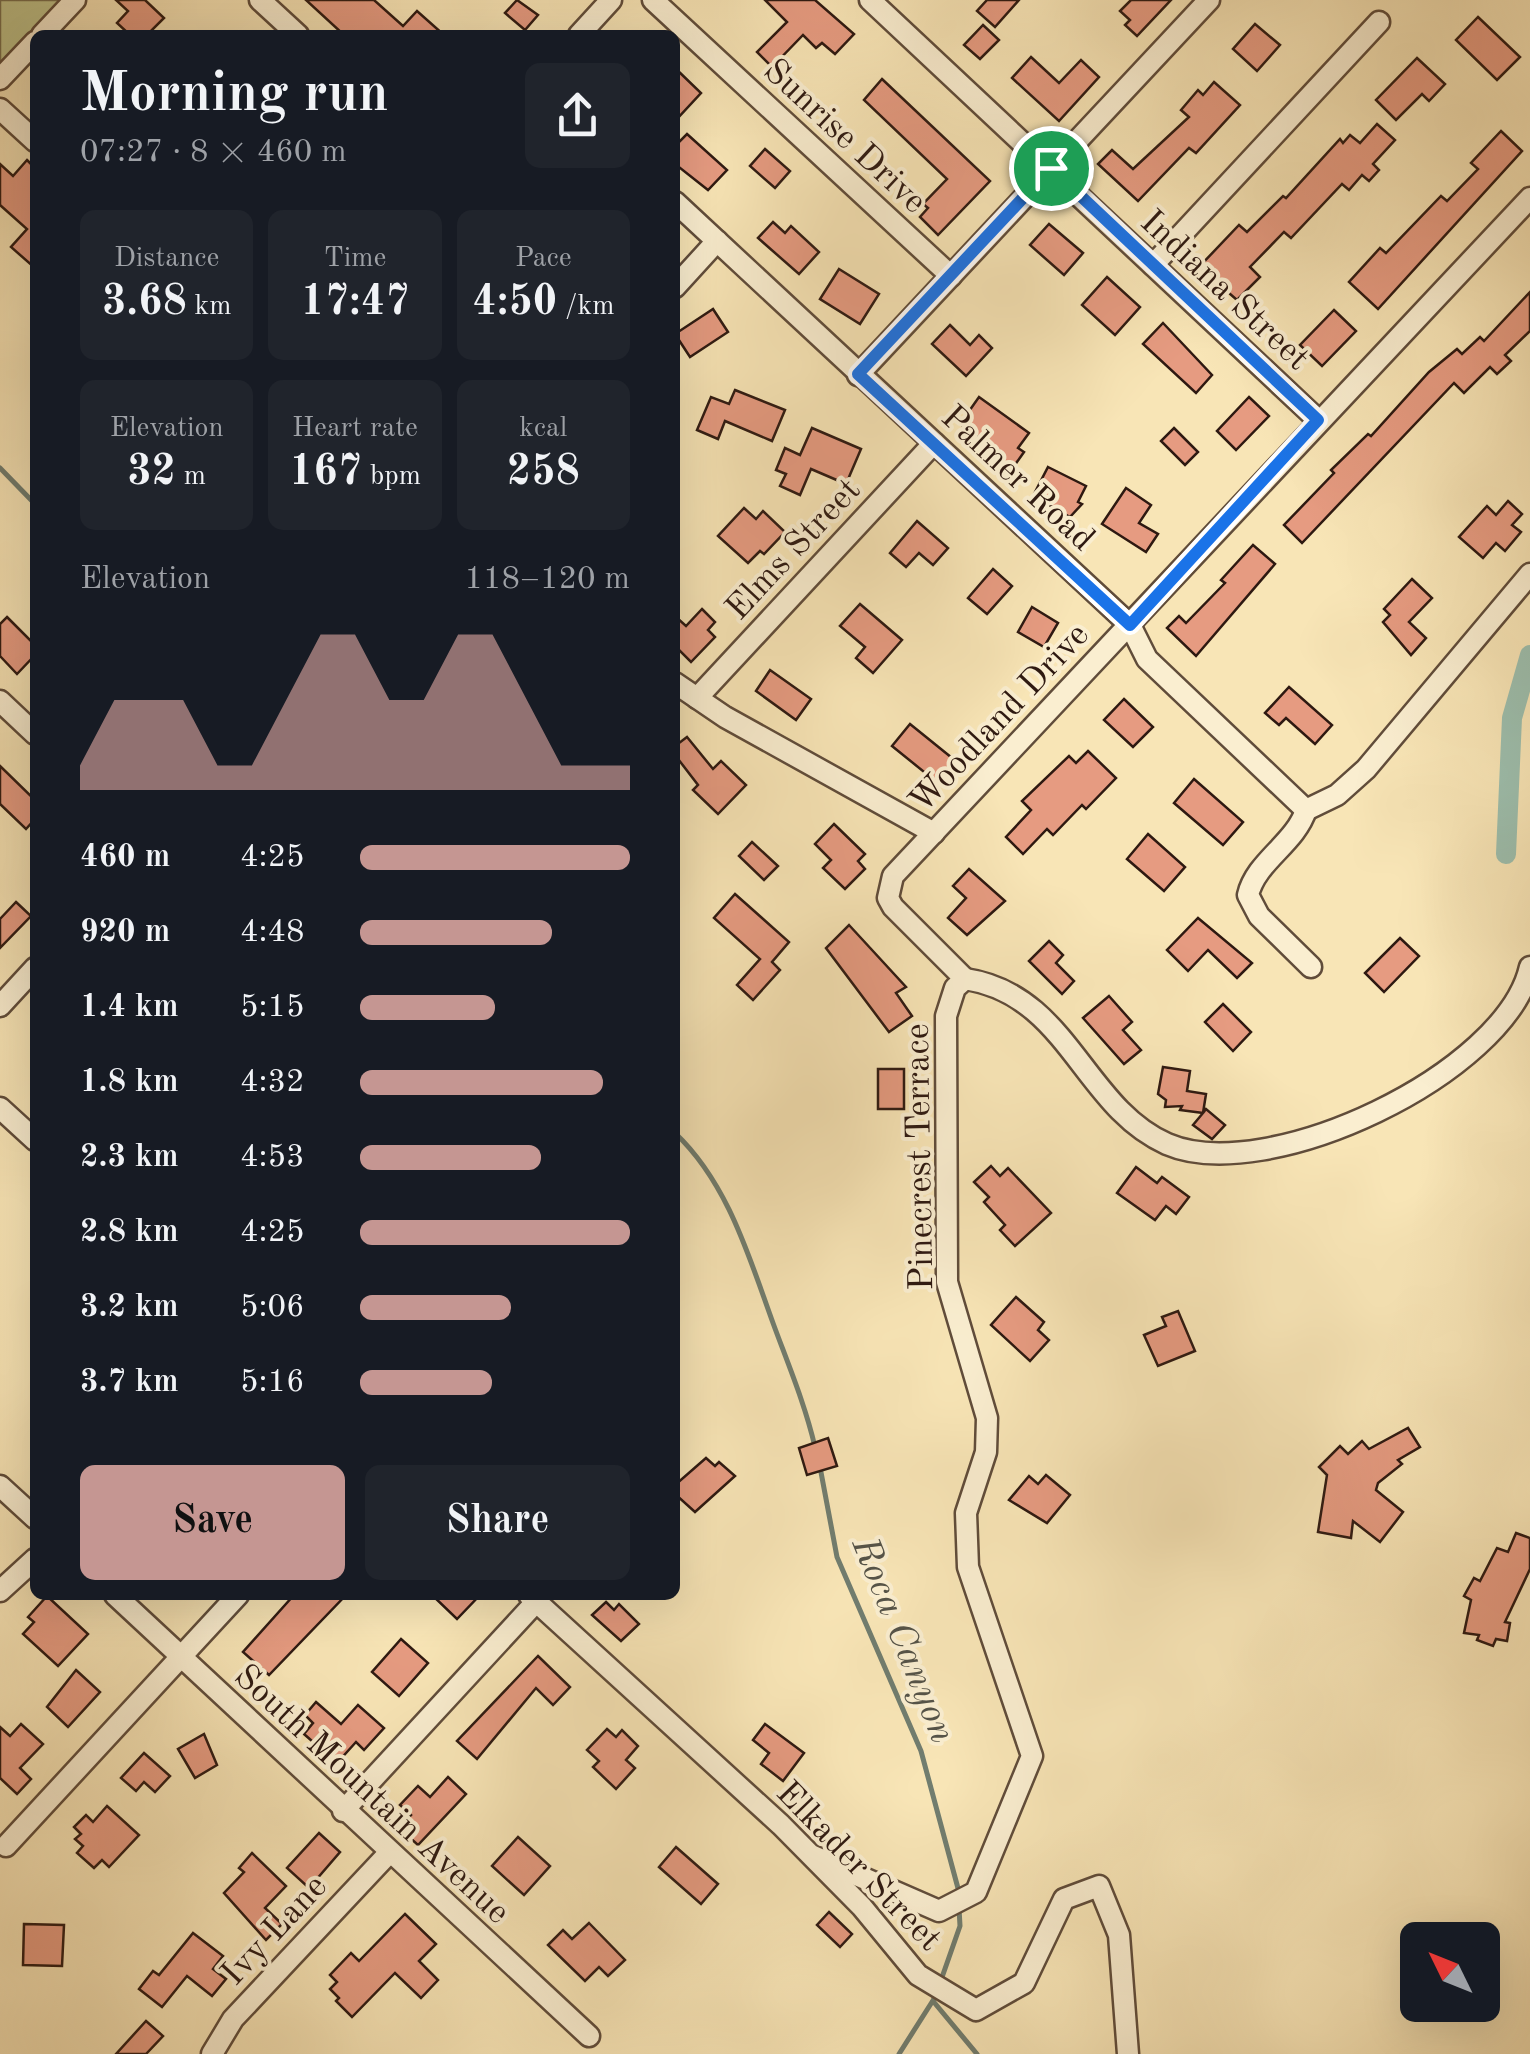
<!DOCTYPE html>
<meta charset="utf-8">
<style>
body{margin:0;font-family:"Old Standard TT",serif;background:#20242c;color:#f1f3f6;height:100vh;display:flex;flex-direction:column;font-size:38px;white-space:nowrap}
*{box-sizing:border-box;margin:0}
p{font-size:32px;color:#9ea1a6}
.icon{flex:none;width:55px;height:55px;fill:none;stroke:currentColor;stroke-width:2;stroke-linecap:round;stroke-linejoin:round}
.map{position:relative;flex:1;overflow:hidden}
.details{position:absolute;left:30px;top:30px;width:650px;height:1570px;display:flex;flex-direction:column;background:#171b24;border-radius:15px;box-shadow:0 10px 40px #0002}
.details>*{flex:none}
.needle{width:65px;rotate:313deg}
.buttons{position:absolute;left:1400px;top:1922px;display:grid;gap:20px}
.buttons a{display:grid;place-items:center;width:100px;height:100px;border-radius:15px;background:#171b24;box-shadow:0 10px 40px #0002;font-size:50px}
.pin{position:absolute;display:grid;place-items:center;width:85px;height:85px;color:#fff;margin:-42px;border:5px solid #fff;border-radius:50%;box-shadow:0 2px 10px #0007}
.round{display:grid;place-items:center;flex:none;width:105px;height:105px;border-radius:15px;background:#20242c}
.summary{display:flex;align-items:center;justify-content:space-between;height:170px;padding:0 50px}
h1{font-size:55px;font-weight:600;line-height:75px}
.stats{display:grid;grid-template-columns:repeat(3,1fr);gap:15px;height:170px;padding:10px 50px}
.stats div{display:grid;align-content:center;border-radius:15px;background:#20242c;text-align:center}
.stats b{font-size:42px;font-weight:600}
.stats small{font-size:28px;font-weight:400}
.stats p{font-size:28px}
.chart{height:280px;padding:20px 50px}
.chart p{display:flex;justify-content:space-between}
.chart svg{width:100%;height:180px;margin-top:10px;fill:#c59692;opacity:.7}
.cta{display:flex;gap:20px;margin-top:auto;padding:20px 50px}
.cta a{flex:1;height:115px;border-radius:15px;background:#c59692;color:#111;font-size:40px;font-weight:600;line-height:115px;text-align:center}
.cta a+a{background:#20242c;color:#f1f3f6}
ul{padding:0 50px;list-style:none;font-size:32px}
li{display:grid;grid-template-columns:160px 120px 1fr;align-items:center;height:75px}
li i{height:25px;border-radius:12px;background:#c59692}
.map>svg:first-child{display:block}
.green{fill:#bfc48c;stroke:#766e4e;stroke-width:2.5}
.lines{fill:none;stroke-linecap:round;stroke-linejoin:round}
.stream{stroke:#717d6f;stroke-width:5}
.canal{stroke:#9dbfae;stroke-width:20}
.building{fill:#e69b81;stroke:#2e1911;stroke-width:2.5}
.street-casing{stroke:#604c3a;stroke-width:25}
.street{stroke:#faeed0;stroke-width:20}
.route-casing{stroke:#fff;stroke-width:20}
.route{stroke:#1a73e8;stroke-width:12}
.labels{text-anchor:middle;stroke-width:8;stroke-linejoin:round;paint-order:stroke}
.street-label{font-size:35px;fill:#2e1911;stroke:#faeed0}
.water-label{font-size:38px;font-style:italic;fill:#555348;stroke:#faeed0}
</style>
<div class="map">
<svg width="1530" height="2054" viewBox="0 0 1530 2054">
<rect width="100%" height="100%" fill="#f8e5b6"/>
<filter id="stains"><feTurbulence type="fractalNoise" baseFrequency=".002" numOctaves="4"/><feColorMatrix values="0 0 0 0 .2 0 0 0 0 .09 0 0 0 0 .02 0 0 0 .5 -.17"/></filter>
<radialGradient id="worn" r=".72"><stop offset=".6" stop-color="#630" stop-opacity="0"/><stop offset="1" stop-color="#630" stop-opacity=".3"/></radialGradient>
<!-- green -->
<path class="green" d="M0,0H64L0,68Z"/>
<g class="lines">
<!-- stream -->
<g class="stream">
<path d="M0,468L35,504"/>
<path d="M675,1133C728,1183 749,1257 773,1323C788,1364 805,1404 815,1447"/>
<path d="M820,1467L837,1557L921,1751L959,1892"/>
<path d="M940,1983L960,1926L959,1908"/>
<path d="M936,1993L933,2001L977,2054"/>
<path d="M899,2054L932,2002"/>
</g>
<!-- canal -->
<path class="canal" d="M1506,854L1512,718L1530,655"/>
</g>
<!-- building -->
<g class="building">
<path d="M116,0H145L164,18L147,35H130L117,23L128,11Z"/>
<path d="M306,0H374L403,26L417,11L444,35H344Z"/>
<path d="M517,0L538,15L525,30L505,13Z"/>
<path d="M765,0H815L854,34L835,54L822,43L816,48L803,35L772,67L757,52L787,22Z"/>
<path d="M987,0H1019L995,27L977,11Z"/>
<path d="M1131,0H1171L1137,36L1125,25L1130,20L1120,11Z"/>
<path d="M1478,17L1520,57L1497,80L1456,40Z"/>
<path d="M1255,24L1280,45L1257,71L1233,49Z"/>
<path d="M983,25L999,40L980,59L964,45Z"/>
<path d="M1031,57L1059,83L1081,60L1099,77L1059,121L1012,78Z"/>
<path d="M1417,58L1445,84L1429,101L1422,94L1396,120L1376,100Z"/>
<path d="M675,68L701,93L675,121Z"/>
<path d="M882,79L990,181L938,235L920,217L928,208L923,204L947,179L864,100Z"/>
<path d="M1214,82L1240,105L1196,153L1189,148L1138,201L1098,164L1112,150L1133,169L1189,117L1181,110L1198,90L1203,95Z"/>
<path d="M1377,124L1395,140L1373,164L1379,170L1369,181L1362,175L1349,190L1342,184L1291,238L1284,232L1250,267L1260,277L1237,300L1199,267L1239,225L1247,232L1283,196L1286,198L1340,139L1343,143L1350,135L1360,143Z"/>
<path d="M1501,131L1522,151L1378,309L1349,282L1380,248L1386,253L1441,196L1447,201L1478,169L1471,163Z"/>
<path d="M687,134L727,170L708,190L675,164V146Z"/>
<path d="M765,149L790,171L775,188L750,166Z"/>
<path d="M27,160L35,168V268L11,247L27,229L0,205V164L13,176Z"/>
<path d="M773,222L785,233L791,226L819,252L799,274L758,238Z"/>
<path d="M1049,224L1083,253L1064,275L1030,245Z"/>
<path d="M839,269L879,294L860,324L820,299Z"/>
<path d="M1107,277L1140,307L1115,335L1082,305Z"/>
<path d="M1530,292V331L1505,355L1511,361L1497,374L1490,367L1464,393L1454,383L1302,543L1284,525L1334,473L1331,470L1368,434L1371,436L1429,372L1457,349L1462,354L1480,337L1484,341Z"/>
<path d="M713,309L728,332L690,357L675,334Z"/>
<path d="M1334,310L1356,331L1322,366L1300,345Z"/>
<path d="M1163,323L1212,375L1196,393L1143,344Z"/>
<path d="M950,325L970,345L979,335L992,348L966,376L932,344Z"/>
<path d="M735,390L785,410L772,441L725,421L718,439L697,430L711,397L729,404Z"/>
<path d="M979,397L1029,433L1018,448L1024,452L1007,476L986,461L995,449L960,424Z"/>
<path d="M1249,397L1269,416L1236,450L1217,431Z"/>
<path d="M812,428L861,449L846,484L811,469L800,495L780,486L786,474L776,470L785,448L800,455Z"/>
<path d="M1174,428L1198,452L1185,465L1161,441Z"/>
<path d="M1048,467L1086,486L1078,502L1082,504L1070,517L1033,496Z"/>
<path d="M1126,488L1151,505L1139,523L1158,534L1146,552L1102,524Z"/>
<path d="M1508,501L1522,514L1512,525L1521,532L1505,551L1496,543L1483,558L1459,537L1487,506L1496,515Z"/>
<path d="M744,508L756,519L763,511L785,532L764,554L760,551L748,563L718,536Z"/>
<path d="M917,521L948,548L933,565L919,553L906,567L890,553Z"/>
<path d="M1253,545L1275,564L1196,656L1167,628L1179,616L1186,623L1225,583L1221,580Z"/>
<path d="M993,569L1012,586L987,614L968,598Z"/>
<path d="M1412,579L1432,598L1409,622L1426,638L1411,655L1383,622L1390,615L1384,609Z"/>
<path d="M860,604L902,640L873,673L856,658L865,647L840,626Z"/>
<path d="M1032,607L1058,623L1044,647L1018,632Z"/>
<path d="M702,609L715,622L708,630L715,637L691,662L675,646V616L686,626Z"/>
<path d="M7,617L35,645V655L17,674L0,656V624Z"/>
<path d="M770,670L811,699L796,720L756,691Z"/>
<path d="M1289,687L1332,725L1315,744L1286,718L1279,725L1265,713Z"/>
<path d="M1124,699L1153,727L1133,747L1104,720Z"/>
<path d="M910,724L957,762L939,784L892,746Z"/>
<path d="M687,737L713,769L721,761L746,785L718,814L693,790L698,785L675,755V746Z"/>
<path d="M1088,751L1116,778L1086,809L1082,805L1053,835L1047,829L1023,854L1006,837L1031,810L1022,801L1069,756L1076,763Z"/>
<path d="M0,766L35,800V819L26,829L0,804Z"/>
<path d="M1194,779L1243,822L1223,845L1174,803Z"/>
<path d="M834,824L865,854L858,861L865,869L845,889L823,868L831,860L815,844Z"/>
<path d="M1148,834L1185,867L1164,891L1127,859Z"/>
<path d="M752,842L778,866L764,880L739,856Z"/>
<path d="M969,869L1005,901L967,935L948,918L966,898L953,886Z"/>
<path d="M735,894L789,942L772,962L780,970L753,1000L737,985L760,959L714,918Z"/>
<path d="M16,902L31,916L0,948V919Z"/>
<path d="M1198,918L1252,963L1237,978L1208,950L1188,971L1167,950Z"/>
<path d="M849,925L906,987L896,993L912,1016L889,1032L826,948Z"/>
<path d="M1400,938L1419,956L1384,992L1365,973Z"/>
<path d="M1049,941L1063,955L1056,963L1074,981L1062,994L1029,961Z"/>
<path d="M1109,996L1132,1022L1123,1030L1141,1050L1124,1064L1083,1018Z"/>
<path d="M1223,1004L1251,1032L1233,1051L1205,1022Z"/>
<path d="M1163,1067L1190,1071L1187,1091L1206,1094L1203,1113L1206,1109L1225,1125L1212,1139L1193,1125L1203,1113L1180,1110L1182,1106L1165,1107L1166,1100L1158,1094Z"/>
<rect x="878" y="1069" width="26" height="40"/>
<path d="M991,1166L1000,1176L1008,1168L1051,1213L1015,1246L1000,1230L1005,1225L984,1202L989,1197L974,1182Z"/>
<path d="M1136,1167L1157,1183L1162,1177L1189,1197L1176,1214L1166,1206L1155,1220L1117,1193Z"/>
<path d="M1016,1297L1044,1322L1038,1330L1049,1340L1030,1361L991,1325Z"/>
<path d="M1178,1311L1195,1351L1158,1366L1144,1335L1166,1326L1162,1317Z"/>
<path d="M1408,1428L1420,1447L1398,1460L1402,1464L1378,1483L1376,1490L1403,1512L1380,1542L1353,1521L1351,1538L1318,1532L1327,1475L1319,1467L1340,1446L1348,1454L1362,1441L1369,1449Z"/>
<path d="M828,1438L837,1466L807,1475L799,1448Z"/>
<path d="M706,1458L715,1466L719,1462L735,1476L695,1512L675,1494V1485Z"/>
<path d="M1046,1475L1070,1495L1047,1523L1009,1500L1029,1476L1038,1484Z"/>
<path d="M1516,1533L1530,1538V1569L1505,1622L1510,1623L1507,1641L1496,1639L1493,1646L1477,1640L1479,1635L1464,1633L1471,1600L1464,1596L1474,1578L1480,1581L1497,1548L1508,1552Z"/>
<path d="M294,1595H346L269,1675L243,1652Z"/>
<path d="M432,1595H480L457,1619Z"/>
<path d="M47,1596L88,1634L58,1666L23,1634L34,1622L28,1617Z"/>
<path d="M606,1602L614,1610L619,1604L639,1624L621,1641L592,1615Z"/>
<path d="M401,1639L428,1663L399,1696L372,1672Z"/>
<path d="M538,1656L570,1687L553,1705L536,1688L477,1759L457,1741Z"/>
<path d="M76,1670L100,1692L68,1727L47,1707Z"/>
<path d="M316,1702L341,1724L358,1705L384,1728L364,1750L356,1742L337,1763L304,1734L313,1723L305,1715Z"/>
<path d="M21,1724L43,1744L20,1768L31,1779L17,1794L0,1778V1727L10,1736Z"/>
<path d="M765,1724L804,1753L783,1781L761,1764L769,1753L753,1740Z"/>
<path d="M607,1729L616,1737L622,1730L638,1746L626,1760L635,1768L616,1789L593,1767L599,1761L587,1750Z"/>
<path d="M204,1734L217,1765L195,1778L178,1749Z"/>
<path d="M144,1753L170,1776L155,1792L144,1782L136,1791L121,1778Z"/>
<path d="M448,1777L466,1794L418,1845L399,1828L411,1815L400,1805L418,1786L430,1797Z"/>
<path d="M107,1806L139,1835L109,1867L102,1860L94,1868L77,1853L83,1846L75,1839L81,1834L74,1827L86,1815L93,1822Z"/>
<path d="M319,1833L340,1852L309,1888L287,1868Z"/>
<path d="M518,1837L550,1866L524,1895L492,1866Z"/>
<path d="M676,1847L718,1884L701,1904L659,1867Z"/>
<path d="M252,1853L286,1886L265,1908L282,1924L266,1940L224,1893L244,1872L239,1868Z"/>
<path d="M829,1912L852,1934L840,1947L817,1925Z"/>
<path d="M405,1914L436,1944L419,1961L438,1980L421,1998L395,1973L352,2017L336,2001L339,1998L330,1989L337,1982L330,1975L351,1953L359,1961Z"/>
<path d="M589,1923L625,1960L608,1976L599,1967L585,1981L548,1945L563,1930L572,1939Z"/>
<path d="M24,1924L64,1925L62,1966L23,1965Z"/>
<path d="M193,1933L223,1956L213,1969L226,1979L212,1996L187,1976L162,2007L139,1989L153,1971L159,1975Z"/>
<path d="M146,2021L163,2036L146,2054H116Z"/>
</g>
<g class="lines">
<defs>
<g id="street">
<path d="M260,0L298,35"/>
<path d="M653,0L951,276"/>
<path d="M870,0L1318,420"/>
<path d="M42,35L75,0"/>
<path d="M579,35L611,0"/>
<path d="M0,79L35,42"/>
<path d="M0,109L35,141"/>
<path d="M675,202L1130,625L1147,659L1306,810"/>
<path d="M1153,265L1379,22"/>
<path d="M675,287L717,241"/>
<path d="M858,375L1209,0"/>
<path d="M675,683L725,717L934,833"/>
<path d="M697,698L934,443"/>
<path d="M0,701L35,734"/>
<path d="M1306,810L1337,795L1366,769L1530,574"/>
<path d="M1306,810C1295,844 1256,861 1248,895L1259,916L1311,967"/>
<path d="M965,979L893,907L888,898L893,876L1530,198"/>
<path d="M0,1006L35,968"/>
<path d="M0,1108L35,1140"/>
<path d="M0,1486L35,1518"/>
<path d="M0,1591L35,1559"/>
<path d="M115,1595L589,2036"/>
<path d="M529,1595L781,1825L862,1907L918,1975L976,2010L1024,1983L1064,1899L1099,1886L1119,1935L1128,2054"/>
<path d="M343,1811L536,1602"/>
<path d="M6,1846L238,1595"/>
<path d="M813,1856L939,1911L976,1892L1032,1756L968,1567L966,1513L986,1452L987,1418L947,1282L946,1016L955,988L965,979C1068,994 1083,1107 1167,1144C1266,1187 1506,1074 1530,967"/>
<path d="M212,2054L233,2019L389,1853"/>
</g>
</defs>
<!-- street casing -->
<use href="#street" class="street-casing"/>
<!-- street -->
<use href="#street" class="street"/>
</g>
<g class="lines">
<defs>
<path id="route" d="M1051,168L1318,420L1130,625L858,374Z"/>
</defs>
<!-- route casing -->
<use href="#route" class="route-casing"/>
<!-- route -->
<use href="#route" class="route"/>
</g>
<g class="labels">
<!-- street labels -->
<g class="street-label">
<text transform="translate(846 135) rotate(43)" y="12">Sunrise Drive</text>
<text transform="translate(1226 289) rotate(43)" y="12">Indiana Street</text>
<text transform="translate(1019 477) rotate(43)" y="12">Palmer Road</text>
<text transform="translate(792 548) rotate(-47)" y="12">Elms Street</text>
<text transform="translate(998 717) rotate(-47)" y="12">Woodland Drive</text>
<text transform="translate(918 1157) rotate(-91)" y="12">Pinecrest Terrace</text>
<text transform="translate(373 1793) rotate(43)" y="12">South Mountain Avenue</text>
<text transform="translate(860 1865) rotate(46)" y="12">Elkader Street</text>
<text transform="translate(273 1929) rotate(-47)" y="12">Ivy Lane</text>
</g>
<!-- water labels -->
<g class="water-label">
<text transform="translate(905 1639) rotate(68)" y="13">Roca Canyon</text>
</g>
</g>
<rect width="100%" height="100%" filter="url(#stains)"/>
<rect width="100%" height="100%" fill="url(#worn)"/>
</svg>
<div class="buttons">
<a><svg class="needle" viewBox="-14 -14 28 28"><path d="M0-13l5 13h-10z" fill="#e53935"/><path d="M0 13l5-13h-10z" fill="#9ea1a6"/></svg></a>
</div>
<div class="pin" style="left:1051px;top:168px;background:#1e9e55"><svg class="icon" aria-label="arrive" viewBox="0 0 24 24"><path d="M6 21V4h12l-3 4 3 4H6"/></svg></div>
<section class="details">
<div class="summary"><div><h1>Morning run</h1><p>07:27 · 8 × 460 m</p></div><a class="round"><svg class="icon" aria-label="share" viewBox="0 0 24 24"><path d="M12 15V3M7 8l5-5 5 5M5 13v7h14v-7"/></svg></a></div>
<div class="stats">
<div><p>Distance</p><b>3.68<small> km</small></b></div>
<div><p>Time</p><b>17:47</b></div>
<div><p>Pace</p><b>4:50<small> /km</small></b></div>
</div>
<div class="stats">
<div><p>Elevation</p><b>32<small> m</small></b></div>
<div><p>Heart rate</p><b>167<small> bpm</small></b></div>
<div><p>kcal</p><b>258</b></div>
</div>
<div class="chart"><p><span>Elevation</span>118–120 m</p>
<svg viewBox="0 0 160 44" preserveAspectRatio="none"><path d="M0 44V38L10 22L20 22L30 22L40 38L50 38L60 22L70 6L80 6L90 22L100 22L110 6L120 6L130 22L140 38L150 38L160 38V44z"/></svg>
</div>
<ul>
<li><b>460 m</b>4:25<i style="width:100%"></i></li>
<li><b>920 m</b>4:48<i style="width:71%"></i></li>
<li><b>1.4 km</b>5:15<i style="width:50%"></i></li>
<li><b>1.8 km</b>4:32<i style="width:90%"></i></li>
<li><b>2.3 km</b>4:53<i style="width:67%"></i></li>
<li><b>2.8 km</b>4:25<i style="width:100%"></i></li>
<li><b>3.2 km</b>5:06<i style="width:56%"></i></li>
<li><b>3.7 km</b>5:16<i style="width:49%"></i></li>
</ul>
<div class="cta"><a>Save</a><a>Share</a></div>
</section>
</div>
